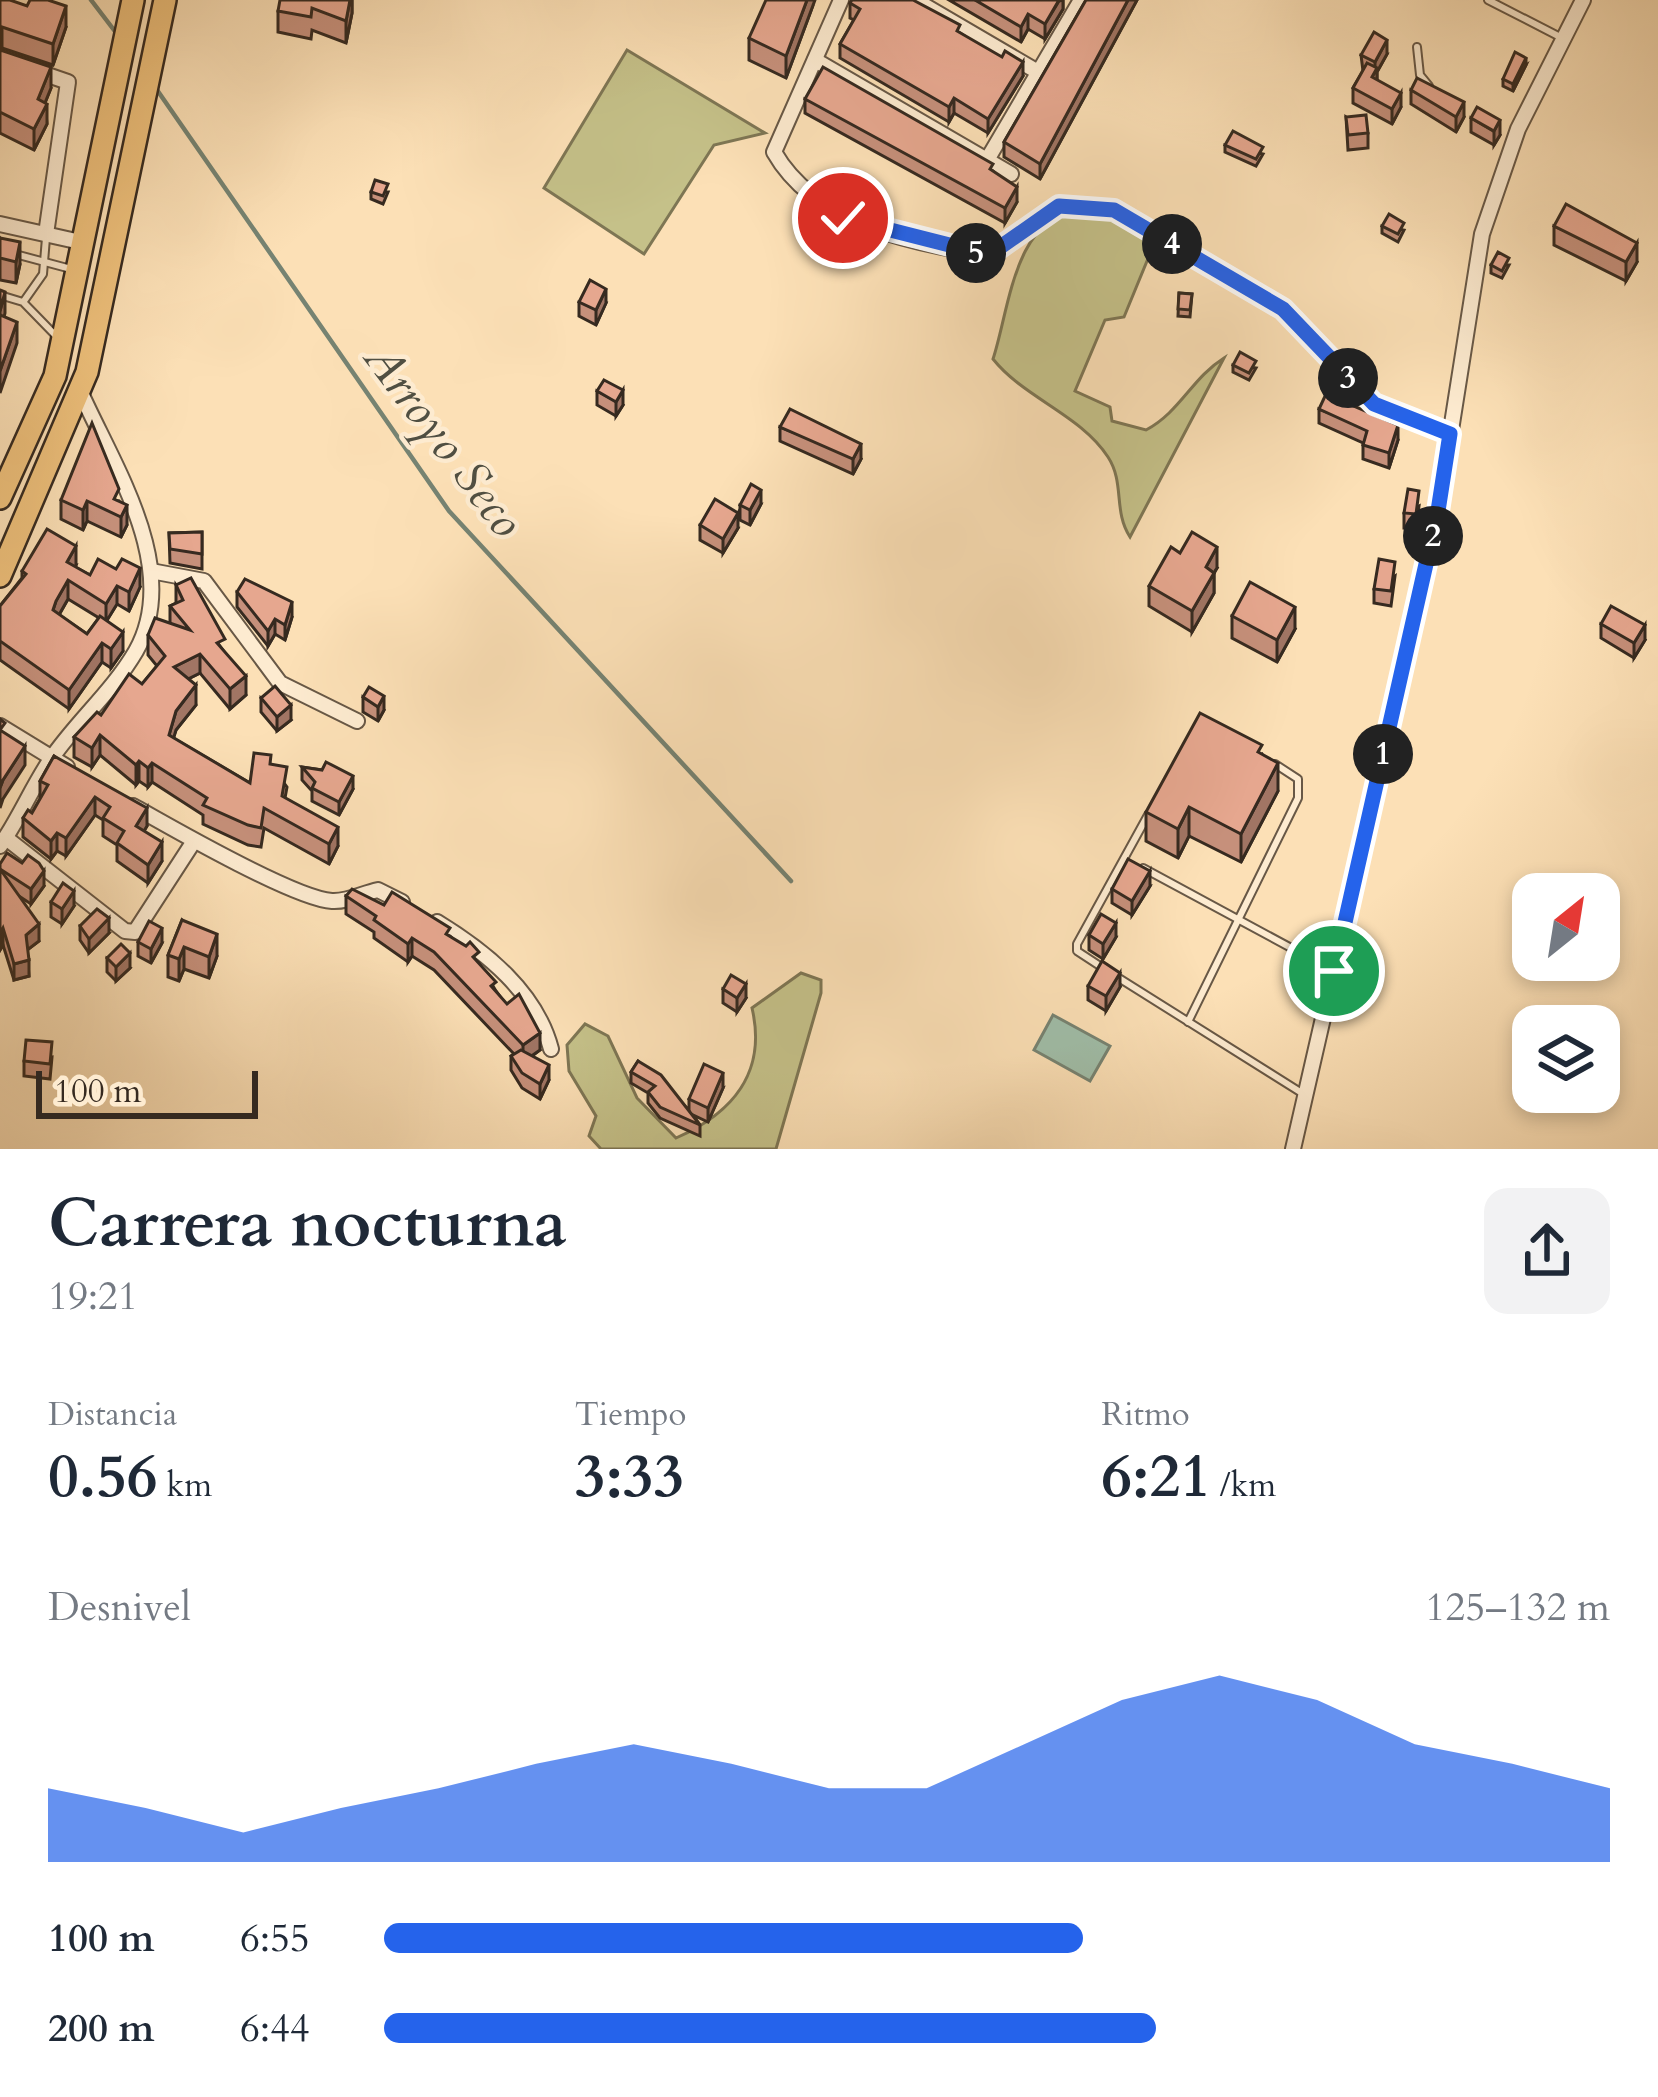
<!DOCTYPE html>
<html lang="es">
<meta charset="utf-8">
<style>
body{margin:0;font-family:Cardo,serif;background:#f2f2f3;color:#1f2937;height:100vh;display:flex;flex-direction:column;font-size:45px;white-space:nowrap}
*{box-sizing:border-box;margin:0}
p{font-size:39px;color:#747a83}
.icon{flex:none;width:66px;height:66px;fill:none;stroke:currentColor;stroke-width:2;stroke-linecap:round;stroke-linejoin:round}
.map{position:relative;height:1149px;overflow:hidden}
.sheet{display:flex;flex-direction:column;background:#fff;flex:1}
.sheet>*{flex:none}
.needle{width:78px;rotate:30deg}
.buttons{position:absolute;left:1512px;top:873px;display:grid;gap:24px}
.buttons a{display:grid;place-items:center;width:108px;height:108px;border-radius:24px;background:#fff;box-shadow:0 6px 18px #0003;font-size:60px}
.scale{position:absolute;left:36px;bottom:30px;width:222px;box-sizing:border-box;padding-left:12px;border:6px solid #362a20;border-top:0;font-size:33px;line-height:42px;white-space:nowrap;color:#362a20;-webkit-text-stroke:9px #fdebd0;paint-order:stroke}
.pin{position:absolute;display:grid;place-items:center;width:102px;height:102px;color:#fff;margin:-51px;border:6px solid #fff;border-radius:50%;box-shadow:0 3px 12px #0007}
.km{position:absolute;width:60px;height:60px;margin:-30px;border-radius:50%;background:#222;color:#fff;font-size:33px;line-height:60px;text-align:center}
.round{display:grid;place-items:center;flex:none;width:126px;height:126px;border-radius:24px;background:#f2f2f3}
.summary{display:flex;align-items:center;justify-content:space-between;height:204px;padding:0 48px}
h1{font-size:66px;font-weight:600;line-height:90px}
.figures{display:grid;grid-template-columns:repeat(3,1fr);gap:18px;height:204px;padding:12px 48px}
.figures div{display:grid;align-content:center}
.figures b{font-size:60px;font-weight:600}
.figures small{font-size:33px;font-weight:400}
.figures p{font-size:33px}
.chart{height:336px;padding:24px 48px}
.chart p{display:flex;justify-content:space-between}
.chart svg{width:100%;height:216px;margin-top:12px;fill:#2563eb;opacity:.7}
ul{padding:0 48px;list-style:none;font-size:39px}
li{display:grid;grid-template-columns:192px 144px 1fr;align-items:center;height:90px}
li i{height:30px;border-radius:15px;background:#2563eb}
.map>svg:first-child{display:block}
.green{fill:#c5c189;stroke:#7e7654;stroke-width:3}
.water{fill:#a0bea9;stroke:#768372;stroke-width:3}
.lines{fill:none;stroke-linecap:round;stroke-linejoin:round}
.stream{stroke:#768372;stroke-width:4.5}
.lane-casing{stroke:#685846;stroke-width:10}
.street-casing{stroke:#685846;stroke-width:18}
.primary-casing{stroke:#362a20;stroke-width:26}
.lane{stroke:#fdebd0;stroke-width:6}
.street{stroke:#fdebd0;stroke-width:14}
.primary{stroke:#eec07b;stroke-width:21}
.wall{fill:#c6907b;stroke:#362a20;stroke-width:3;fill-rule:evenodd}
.shaded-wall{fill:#a17564;stroke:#362a20;stroke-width:3}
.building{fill:#e6a78f;stroke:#362a20;stroke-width:3}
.route-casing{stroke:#fff;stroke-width:24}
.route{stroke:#2563eb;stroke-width:15}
.labels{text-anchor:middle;stroke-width:9;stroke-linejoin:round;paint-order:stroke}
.water-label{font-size:48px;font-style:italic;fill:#504f42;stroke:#fdebd0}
</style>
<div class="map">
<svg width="1658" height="1149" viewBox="0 0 1658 1149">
<rect width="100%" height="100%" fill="#fce0b6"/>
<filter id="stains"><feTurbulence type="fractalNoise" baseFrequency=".00167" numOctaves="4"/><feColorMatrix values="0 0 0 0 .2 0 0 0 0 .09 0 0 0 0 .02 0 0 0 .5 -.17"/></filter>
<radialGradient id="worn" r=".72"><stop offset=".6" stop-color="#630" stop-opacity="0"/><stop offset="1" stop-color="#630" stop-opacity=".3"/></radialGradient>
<!-- green -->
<g class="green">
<path d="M627,50L765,133L714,145L644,254L544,188Z"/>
<path d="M1076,212L1109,217L1154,244L1124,317L1105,320L1075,391L1110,407L1112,421L1146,430C1180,412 1192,378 1224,358L1130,537C1113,511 1125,483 1108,457C1081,415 1024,398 993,359C1009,311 1014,218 1076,212Z"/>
<path d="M801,973L821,980V993L776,1149H601L589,1136L596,1116L569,1071L567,1045L585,1024L608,1036L637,1098L676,1138C733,1113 767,1072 752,1008Z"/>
</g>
<!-- water -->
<path class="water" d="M1053,1015L1110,1046L1090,1081L1034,1050Z"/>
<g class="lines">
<!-- stream -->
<g class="stream">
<path d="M91,0L117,34"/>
<path d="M155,87L449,511L791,881"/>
</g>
<defs>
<g id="lane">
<path d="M1488,0L1564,39"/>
<path d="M1417,47L1420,75L1429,86"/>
<path d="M0,250L71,269"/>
<path d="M0,295L23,302L58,338"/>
<path d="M24,301L43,274L46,238"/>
<path d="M1143,868L1332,970"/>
<path d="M1103,968L1077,951V944L1148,815"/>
<path d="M1114,975L1305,1095"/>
<path d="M1188,1022L1298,798V779L1275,764"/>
</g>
<g id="street">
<path d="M841,0L774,152C815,224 913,244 989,255L1059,206L1114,210L1283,309L1374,404L1450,434"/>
<path d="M915,0L1038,72"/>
<path d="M815,60L1011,174"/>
<path d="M39,72L68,82L46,234"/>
<path d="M987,160L1081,0"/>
<path d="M0,224L85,243"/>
<path d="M151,571L204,581L280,683L357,721"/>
<path d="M0,726L67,767"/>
<path d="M133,806C170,827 295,899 332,901C348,902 363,893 378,890L402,902"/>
<path d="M6,838L125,931L135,932L194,841"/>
<path d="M0,846C19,819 32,787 51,759C77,721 112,692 136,651C182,569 114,467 81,393"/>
<path d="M437,922C486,952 536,992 551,1049"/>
<path d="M1293,1149L1436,525L1482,234L1518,129L1583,0"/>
</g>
<g id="primary">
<path d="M0,498L55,376L133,0"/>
<path d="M0,576L87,372L165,0"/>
</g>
</defs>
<!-- lane casing -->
<use href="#lane" class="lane-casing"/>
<!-- street casing -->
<use href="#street" class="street-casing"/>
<!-- primary casing -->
<use href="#primary" class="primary-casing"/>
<!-- lane -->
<use href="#lane" class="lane"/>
<!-- street -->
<use href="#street" class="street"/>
<!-- primary -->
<use href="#primary" class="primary"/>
</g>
<!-- wall -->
<g class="wall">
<path d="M0,0L66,27L53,65L2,48L0,50Z"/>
<path d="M352,0V13L346,43L312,30L311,39L278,32V11Z"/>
<path d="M949,0H1063V9L1045,39L1028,29L1021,42Z"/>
<path d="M1086,0H1137L1040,179L1004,157V142Z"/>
<path d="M850,3L960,33L1023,76L988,133L954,113L949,122L840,58V44L854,20L850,18Z"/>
<path d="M812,8L786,78L749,60V38Z"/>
<path d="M0,50L51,88L45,103L47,124L34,150L0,133Z"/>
<path d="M1387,54L1377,72V80L1401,107L1392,124L1353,103V88L1363,71L1361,55Z"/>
<path d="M1526,65L1513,91L1503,86V79Z"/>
<path d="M1411,90L1464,117L1456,132L1411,104Z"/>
<path d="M805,99L993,171L1017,202L1005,223L805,113Z"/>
<path d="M1346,117L1368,133V148L1348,150Z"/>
<path d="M1471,118L1500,135L1494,145L1471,132Z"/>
<path d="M1225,145L1263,154L1256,166L1225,152Z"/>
<path d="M371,192H388L383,204L371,199Z"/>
<path d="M1382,226L1404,230L1398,242L1382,233Z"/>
<path d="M1554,226L1637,262L1626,281L1554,245Z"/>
<path d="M0,238L20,264L16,283L0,280Z"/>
<path d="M1491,265H1509L1502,278L1491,273Z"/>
<path d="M1179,293L1192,294L1190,317L1178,316Z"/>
<path d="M579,302L606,303L596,325L579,316Z"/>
<path d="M1233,365L1256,368L1249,380L1233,372Z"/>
<path d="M597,391L623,405L616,416L597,405Z"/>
<path d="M1319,409L1398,440L1389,468L1363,459V443L1319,423Z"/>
<path d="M780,427L861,459L853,474L780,441Z"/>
<path d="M61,500L119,501L127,525L121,537L87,521L83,530L61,519Z"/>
<path d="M761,504L750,525L740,520V505Z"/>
<path d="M1419,506L1416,529L1404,528V513Z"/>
<path d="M700,525L738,528L723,553L700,540Z"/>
<path d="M202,532V569L170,563L169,533Z"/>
<path d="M1180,553L1217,568L1214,572V593L1192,632L1149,606V586Z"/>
<path d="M76,565L75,567L90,575L140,587L129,611L117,604L107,620L123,651L111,668L102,662L69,709L0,660V606L22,578V571ZM68,599L99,618L87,634L59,615Z"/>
<path d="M1395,576L1391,606L1374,603V589Z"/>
<path d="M176,585L225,653L246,695L230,709L200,673L188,679L196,705L176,730L173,738L250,783L271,765L287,787L285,798L338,846L329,864L264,828L261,847L248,845L203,824V815L152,782L148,787L139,781L136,785L100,755L92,767L74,757V737L142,684L157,666L148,655V635L170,623V606L176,603Z"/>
<path d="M237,592L292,617L285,640L275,634L268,646L237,607Z"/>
<path d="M1232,616L1295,629L1277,662L1232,638Z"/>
<path d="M1601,624L1645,640L1634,658L1601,638Z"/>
<path d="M363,697L384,710L378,721L363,712Z"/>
<path d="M261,698L291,720L277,731L261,712Z"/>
<path d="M1262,754L1278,791L1241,862L1189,836L1178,858L1146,841V812Z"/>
<path d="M54,756L147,826L144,831L162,861L148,883L117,861V845L103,836V820L95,815L66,856L57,851L51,859L23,837V818L32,813L40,799V781Z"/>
<path d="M302,767L322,770L353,789L339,815L312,801V791L302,780Z"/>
<path d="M0,864L44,886L31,904L19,896L39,941L27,950L29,976L14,980L3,945L0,950Z"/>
<path d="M1150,886L1132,915L1112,903V889Z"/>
<path d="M346,896L450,936L479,963L496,991L540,1050L532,1056L549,1080L540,1099L522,1088L511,1070V1056L514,1054L434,970L412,956L408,962L374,938V932L346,914Z"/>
<path d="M51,902L74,906L62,924L51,917Z"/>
<path d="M182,920L217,956L209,978L184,969L179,981L168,977V955Z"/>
<path d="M80,926L109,933L89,953L80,940Z"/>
<path d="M1089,935L1116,937L1103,959L1089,950Z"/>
<path d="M138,942L162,943L151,963L138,956Z"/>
<path d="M107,958L130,968L116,981L107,972Z"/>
<path d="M1088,986L1120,987L1106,1011L1088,1000Z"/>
<path d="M723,989L746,998L737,1012L723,1003Z"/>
<path d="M52,1057L50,1079L24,1076V1061Z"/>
<path d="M638,1061L689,1110V1099L723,1088L708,1122L693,1115L700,1125V1136L660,1118L648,1103V1093L631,1083V1072Z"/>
</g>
<!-- shaded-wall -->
<g class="shaded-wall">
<path d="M350,0H352V13L346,43V21Z"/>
<path d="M807,0H815L786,78V56Z"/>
<path d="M1063,0V9L1045,39V24L1059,1Z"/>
<path d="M1128,0H1137L1040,179V164Z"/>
<path d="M66,6V27L53,65V44Z"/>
<path d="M1028,14V29L1021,42V27Z"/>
<path d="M2,27V48L0,50V29Z"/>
<path d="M1387,40V54L1377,72V82L1372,77L1375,72V62Z"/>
<path d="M1526,58V65L1513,91V84Z"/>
<path d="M1023,62V76L988,133V119Z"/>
<path d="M51,67V88L38,120V99Z"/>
<path d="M1401,93V107L1392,124V109Z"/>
<path d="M954,98V113L949,122V107Z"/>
<path d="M1464,102V117L1456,132V117Z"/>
<path d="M47,104V124L34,150V129Z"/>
<path d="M1500,120V135L1494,145V131Z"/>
<path d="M1017,187V202L1005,223V208Z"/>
<path d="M20,242V264L16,283V262Z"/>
<path d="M1637,243V262L1626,281V262Z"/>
<path d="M606,289V303L596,325V310Z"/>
<path d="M5,292V313L0,333V311Z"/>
<path d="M17,322V343L0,393V371Z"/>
<path d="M623,390V405L616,416V402Z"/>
<path d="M1398,425V440L1389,468V453Z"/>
<path d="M861,444V459L853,474V459Z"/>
<path d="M761,490V504L750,525V510Z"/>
<path d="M87,501V521L83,530V510Z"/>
<path d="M127,505V525L121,537V517Z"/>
<path d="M738,513V528L723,553V539Z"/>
<path d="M76,546V565L67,581V562Z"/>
<path d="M1217,547V568L1206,588V567Z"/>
<path d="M140,568V587L129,611V592Z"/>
<path d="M1214,573V593L1192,632V611Z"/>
<path d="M68,580V599L56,620L53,610L56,601Z"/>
<path d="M117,586V604L106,622V604Z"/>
<path d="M292,602V617L285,640V625Z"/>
<path d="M1295,607V629L1277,662V640Z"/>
<path d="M275,619V634L268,646V631Z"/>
<path d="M1645,625V640L1634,658V643Z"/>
<path d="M123,632V651L111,668V649Z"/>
<path d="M102,643V662L69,709V690Z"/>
<path d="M200,654V673L174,686V667Z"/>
<path d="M246,676V695L230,709V689Z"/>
<path d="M196,685V705L176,730L169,754V735L176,711Z"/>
<path d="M384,696V710L378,721V707Z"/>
<path d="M291,705V720L277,731V717Z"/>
<path d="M100,735V755L92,767V748Z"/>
<path d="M25,746V765L3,799L0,808V788L3,780Z"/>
<path d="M139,761V781L136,785V765Z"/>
<path d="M152,763V782L148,787V768Z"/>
<path d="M1278,763V791L1241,862V834Z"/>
<path d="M353,776V789L339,815V802Z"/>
<path d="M95,797V815L66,856V838Z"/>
<path d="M1189,807V836L1178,858V829Z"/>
<path d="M147,808V826L136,844V826Z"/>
<path d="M338,827V846L329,864V844Z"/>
<path d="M57,833V851L51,859V841Z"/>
<path d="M162,842V861L148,883V865Z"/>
<path d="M44,871V886L31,904V889Z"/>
<path d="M1150,871V886L1132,915V901Z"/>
<path d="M74,891V906L62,924V909Z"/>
<path d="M109,918V933L89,953V939Z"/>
<path d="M1116,923V937L1103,959V944Z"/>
<path d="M39,924V941L26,951V935Z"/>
<path d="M3,928V945L0,950V934Z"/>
<path d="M162,928V943L151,963V949Z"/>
<path d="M217,934V956L209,978V957Z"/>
<path d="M412,938V956L408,962V944Z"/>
<path d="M184,947V969L179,981V959Z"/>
<path d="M130,953V968L116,981V967Z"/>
<path d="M29,960V976L14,980V964Z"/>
<path d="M1120,973V987L1106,1011V996Z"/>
<path d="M746,984V998L737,1012V998Z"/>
<path d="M540,1033V1050L523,1062V1045Z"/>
<path d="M549,1065V1080L540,1099V1084Z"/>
<path d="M723,1073V1088L708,1122V1108Z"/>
</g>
<!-- building -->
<g class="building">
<path d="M0,0H10L27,6L30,0H48L66,6L53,44L2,27L0,29Z"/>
<path d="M280,0H350L346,21L312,8L311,17L278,11Z"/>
<path d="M766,0H807L786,56L749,38Z"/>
<path d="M852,0H913L960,25L957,31L1002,57L1005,51L1023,62L988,119L954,98L949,107L840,44L860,9L850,3Z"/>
<path d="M975,0H1059L1045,24L1028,14L1021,27Z"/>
<path d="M1086,0H1128L1040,164L1004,142Z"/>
<path d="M1374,32L1387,40L1375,62L1361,55Z"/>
<path d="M0,50L51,67L38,99L47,104L34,129L0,112Z"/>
<path d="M1515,52L1526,58L1513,84L1503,79Z"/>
<path d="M1367,63L1377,68L1372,77L1401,93L1392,109L1353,88Z"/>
<path d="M823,67L993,164L990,169L1017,187L1005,208L805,99Z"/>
<path d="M1417,78L1464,102L1456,117L1411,90Z"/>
<path d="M1477,107L1500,120L1494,131L1471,118Z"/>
<path d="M1366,115L1368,133L1348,135L1346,117Z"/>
<path d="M1233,131L1263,147L1256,159L1225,145Z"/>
<path d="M375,180L388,184L383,196L371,192Z"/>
<path d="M1566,204L1637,243L1626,262L1554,226Z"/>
<path d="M1389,214L1404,223L1398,234L1382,226Z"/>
<path d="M0,238L20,242L16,262L0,258Z"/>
<path d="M1498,252L1509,258L1502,271L1491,265Z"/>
<path d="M590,280L606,289L596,310L579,302Z"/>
<path d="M0,290L5,292L0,311Z"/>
<path d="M1179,293L1192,294L1190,310L1178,309Z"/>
<path d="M0,315L17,322L0,371Z"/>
<path d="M1240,352L1256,361L1249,373L1233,365Z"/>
<path d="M604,380L623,390L616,402L597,391Z"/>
<path d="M1326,394L1398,425L1389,453L1363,445L1367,431L1319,409Z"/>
<path d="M790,409L861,444L853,459L780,427Z"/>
<path d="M92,423L119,489L114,499L127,505L121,517L87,501L83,510L61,500Z"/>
<path d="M751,484L761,490L750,510L740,505Z"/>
<path d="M1408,489L1419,491L1416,514L1404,513Z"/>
<path d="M715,499L738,513L723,539L700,525Z"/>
<path d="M47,529L76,546L67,562L90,575L98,559L116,569L122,559L140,568L129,592L117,586L106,604L68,580L56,601L53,610L87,634L100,616L123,632L111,649L102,643L69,690L0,641V606L26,574L22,571Z"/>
<path d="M202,532V554L170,549L169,533Z"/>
<path d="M1192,532L1217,547L1206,567L1214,573L1192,611L1149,586L1171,547L1180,553Z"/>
<path d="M1379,559L1395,562L1391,591L1374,589Z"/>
<path d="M191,578L225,639L217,643L246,676L230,689L200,654L174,667L196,685L176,711L169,735L250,783L254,753L271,755L270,764L287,767L282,796L338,827L329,844L264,808L261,828L248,825L203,805L207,798L152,763L148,768L139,761L136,765L100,735L92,748L74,737L97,712L101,715L129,674L142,684L165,656L148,635L155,618L190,630L170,606L183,600L176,585Z"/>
<path d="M245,579L292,602L285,625L275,619L268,631L237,592Z"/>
<path d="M1250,582L1295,607L1277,640L1232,616Z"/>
<path d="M1611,606L1645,625L1634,643L1601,624Z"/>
<path d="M275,686L291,705L277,717L261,698Z"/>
<path d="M369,687L384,696L378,707L363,697Z"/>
<path d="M1200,713L1262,745L1258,752L1278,763L1241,834L1189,807L1178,829L1146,812Z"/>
<path d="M0,719L5,723L0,730L25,746L3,780L0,788Z"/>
<path d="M54,756L147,808L136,826L162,842L148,865L117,843L124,831L103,818L110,807L95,797L66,838L57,833L51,841L23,818L28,810L32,813L48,785L40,781Z"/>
<path d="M326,762L353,776L339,802L312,788L315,782L302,767L322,770Z"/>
<path d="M7,853L22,863L28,855L39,863L44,871L31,889L0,869V864Z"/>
<path d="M1128,859L1150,871L1132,901L1112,889Z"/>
<path d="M0,869L39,924L26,935L29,960L14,964L3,928L0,934Z"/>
<path d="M63,883L74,891L62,909L51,902Z"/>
<path d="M352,889L384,905L392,892L450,928L446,934L466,946L470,942L479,952L473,957L496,982L491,986L507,1004L519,994L540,1033L523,1045L434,952L412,938L408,944L374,920L376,916L346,896Z"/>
<path d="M97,909L109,918L89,939L80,926Z"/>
<path d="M1101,914L1116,923L1103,944L1089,935Z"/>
<path d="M182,920L217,934L209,957L184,947L179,959L168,955Z"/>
<path d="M149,921L162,928L151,949L138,942Z"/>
<path d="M121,944L130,953L116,967L107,958Z"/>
<path d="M1102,961L1120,973L1106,996L1088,986Z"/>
<path d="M731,975L746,984L737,998L723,989Z"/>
<path d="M26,1040L52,1042L50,1064L24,1061Z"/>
<path d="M521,1050L549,1065L540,1084L522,1073L511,1056Z"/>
<path d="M638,1061L661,1075L700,1125L660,1107L648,1092L655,1086L631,1072Z"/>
<path d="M704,1064L723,1073L708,1108L689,1099Z"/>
</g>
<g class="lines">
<defs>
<path id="route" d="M843,218L989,255L1059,206L1114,210L1283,309L1374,404L1450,434L1438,511L1334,971"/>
</defs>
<!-- route casing -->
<use href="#route" class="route-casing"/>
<!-- route -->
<use href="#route" class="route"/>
</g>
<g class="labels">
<!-- water labels -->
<g class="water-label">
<text transform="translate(445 439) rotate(53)" y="17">Arroyo Seco</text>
</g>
</g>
<rect width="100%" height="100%" filter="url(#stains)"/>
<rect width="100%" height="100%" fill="url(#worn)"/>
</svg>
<div class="buttons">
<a><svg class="needle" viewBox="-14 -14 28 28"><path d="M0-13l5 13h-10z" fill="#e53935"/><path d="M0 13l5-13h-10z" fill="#747a83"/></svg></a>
<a><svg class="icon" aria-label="layers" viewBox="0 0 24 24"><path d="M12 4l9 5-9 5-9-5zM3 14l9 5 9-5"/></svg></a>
</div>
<div class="scale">100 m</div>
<div class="pin" style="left:1334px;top:971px;background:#1e9e55"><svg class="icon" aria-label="arrive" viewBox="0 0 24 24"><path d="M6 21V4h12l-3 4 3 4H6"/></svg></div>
<div class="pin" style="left:843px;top:218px;background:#d93025"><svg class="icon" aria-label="check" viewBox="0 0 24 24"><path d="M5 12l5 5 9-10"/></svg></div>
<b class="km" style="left:1383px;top:754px">1</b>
<b class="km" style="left:1433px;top:536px">2</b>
<b class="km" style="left:1348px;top:378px">3</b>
<b class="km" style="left:1172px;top:244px">4</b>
<b class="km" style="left:976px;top:253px">5</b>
</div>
<section class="sheet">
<div class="summary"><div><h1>Carrera nocturna</h1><p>19:21</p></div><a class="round"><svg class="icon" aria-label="share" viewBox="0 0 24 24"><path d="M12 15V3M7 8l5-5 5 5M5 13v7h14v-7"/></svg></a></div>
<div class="figures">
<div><p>Distancia</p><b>0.56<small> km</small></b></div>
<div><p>Tiempo</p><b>3:33</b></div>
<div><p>Ritmo</p><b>6:21<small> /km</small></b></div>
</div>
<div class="chart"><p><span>Desnivel</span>125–132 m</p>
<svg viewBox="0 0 160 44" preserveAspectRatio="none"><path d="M0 44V29L10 33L20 38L30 33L40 29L50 24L60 20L70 24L80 29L90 29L100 20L110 11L120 6L130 11L140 20L150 24L160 29V44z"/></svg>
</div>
<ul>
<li><b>100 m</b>6:55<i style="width:57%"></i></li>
<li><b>200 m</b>6:44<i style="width:63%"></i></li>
</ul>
</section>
